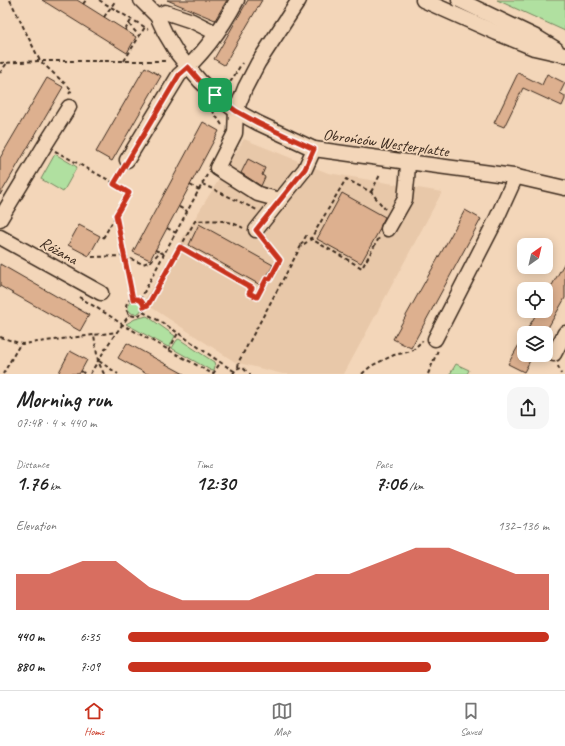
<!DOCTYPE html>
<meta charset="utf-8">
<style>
body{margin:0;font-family:Caveat,sans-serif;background:#f6f6f6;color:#222;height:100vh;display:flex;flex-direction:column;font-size:15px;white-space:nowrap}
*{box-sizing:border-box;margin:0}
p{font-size:13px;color:#767676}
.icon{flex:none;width:22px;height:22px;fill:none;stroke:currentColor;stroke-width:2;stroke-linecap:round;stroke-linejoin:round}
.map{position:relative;height:374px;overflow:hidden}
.sheet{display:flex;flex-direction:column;background:#fff;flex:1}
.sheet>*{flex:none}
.needle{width:26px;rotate:34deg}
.buttons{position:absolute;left:517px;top:238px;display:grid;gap:8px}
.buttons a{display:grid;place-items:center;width:36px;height:36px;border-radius:8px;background:#fff;box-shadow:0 2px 10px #0003;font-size:20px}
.pin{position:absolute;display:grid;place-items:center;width:34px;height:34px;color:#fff;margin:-17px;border-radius:8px;box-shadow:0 2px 6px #0006}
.round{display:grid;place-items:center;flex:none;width:42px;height:42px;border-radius:12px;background:#f6f6f6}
.summary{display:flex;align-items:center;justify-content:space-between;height:68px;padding:0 16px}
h1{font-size:22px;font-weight:800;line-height:30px}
.stats{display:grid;grid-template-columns:repeat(3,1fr);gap:6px;height:68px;padding:4px 16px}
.stats div{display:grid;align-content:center}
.stats b{font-size:20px;font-weight:800}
.stats small{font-size:11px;font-weight:400}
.stats p{font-size:11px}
.chart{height:112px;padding:8px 16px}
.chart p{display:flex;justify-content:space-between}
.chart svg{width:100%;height:72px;margin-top:4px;fill:#c8321e;opacity:.7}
ul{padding:0 16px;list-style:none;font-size:13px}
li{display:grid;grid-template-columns:64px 48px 1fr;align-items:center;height:30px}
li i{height:10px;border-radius:5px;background:#c8321e}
.menu{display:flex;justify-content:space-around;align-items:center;height:56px;border-top:1px solid #e0e0e0;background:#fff;font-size:11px;color:#767676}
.menu a{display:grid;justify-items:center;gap:2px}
.menu .selected{color:#c8321e}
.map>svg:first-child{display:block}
.built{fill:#e8c8a9}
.green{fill:#b0e0a0;stroke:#76855f}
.building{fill:#ddb08f;stroke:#3b2a1e}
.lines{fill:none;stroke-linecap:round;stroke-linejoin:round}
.minor-casing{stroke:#3b2a1e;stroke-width:17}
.path{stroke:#3b2a1e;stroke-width:2;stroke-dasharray:4 3;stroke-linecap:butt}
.minor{stroke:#f3d6b9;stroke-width:14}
.route-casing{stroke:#fff;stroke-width:8}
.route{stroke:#c8321e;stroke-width:5}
.labels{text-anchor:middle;stroke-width:3.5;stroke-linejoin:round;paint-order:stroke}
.street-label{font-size:16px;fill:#3b2a1e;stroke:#f3d6b9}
</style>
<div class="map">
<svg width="565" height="374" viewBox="0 0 565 374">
<rect width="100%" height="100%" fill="#f3d6b9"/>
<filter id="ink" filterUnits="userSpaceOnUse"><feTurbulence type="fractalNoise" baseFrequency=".025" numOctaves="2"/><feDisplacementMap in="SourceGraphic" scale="8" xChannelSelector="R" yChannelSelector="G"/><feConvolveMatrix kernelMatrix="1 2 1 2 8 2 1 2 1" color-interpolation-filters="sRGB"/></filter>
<g filter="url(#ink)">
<!-- built -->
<path class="built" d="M244,139L328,173L442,192L344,374H283L235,362L143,302Z"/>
<!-- green -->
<g class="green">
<path d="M497,0H565V31Z"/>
<path d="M55,154L77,167L63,192L41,179Z"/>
<circle cx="135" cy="307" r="7"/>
<path d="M147,316L175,336L170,346L168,347L126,324L135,319Z"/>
<path d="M179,339L214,362L215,366L214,370L212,371L173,349L172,348L177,340Z"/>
<path d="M456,364L469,370L467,374H450Z"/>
</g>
<!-- building -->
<g class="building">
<path d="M42,0H77L136,37L127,53Z"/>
<path d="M167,0H227L215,20Z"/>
<path d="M248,0H262L224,65L214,59Z"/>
<path d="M145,67L161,76L112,161L96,152Z"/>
<path d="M518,73L542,85L547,74L565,83L560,93L565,96V99L562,106L523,88L504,127L494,123Z"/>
<path d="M47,78L63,87L0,195V158Z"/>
<path d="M203,122L219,131L150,260L133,252Z"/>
<path d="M248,159L265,168L262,175L265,177L261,186L241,173Z"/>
<path d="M342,193L385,217L381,225L380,229L361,263L317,239Z"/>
<path d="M465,210L481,219L411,348L393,339Z"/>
<path d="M199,224L273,265L262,286L189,245Z"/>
<path d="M79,225L100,236L89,256L68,245Z"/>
<path d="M565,262V298L545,333H525L538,311H546V296Z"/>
<path d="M0,264L89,315L80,331L0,286Z"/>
<path d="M524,336V355H533L524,372L508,364Z"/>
<path d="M127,343L184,374H147L118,358Z"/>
<path d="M70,351L87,360L81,371L79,374H58Z"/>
</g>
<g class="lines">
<defs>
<g id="minor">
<path d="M141,0L157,16L165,33L177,53L188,67L200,81L215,95L236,111L258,123L314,149L408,162L513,176L565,188"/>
<path d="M423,0L497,33L534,48L565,55"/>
<path d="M459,0L538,38L556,49"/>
<path d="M157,16L165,12L192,21L216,33"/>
<path d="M127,160L179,75C203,55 222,28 237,0"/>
<path d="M280,200L258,194L217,168L235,133L236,111L245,88L258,63L299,0"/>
<path d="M0,219L45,145L69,107"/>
<path d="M388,229L405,199L407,180L408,162"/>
<path d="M256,230L305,169L314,149"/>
<path d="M0,237L101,293"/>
<path d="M435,339L496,220L516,176"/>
<path d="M554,354L565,333"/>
</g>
</defs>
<!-- minor casing -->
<use href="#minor" class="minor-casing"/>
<!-- path -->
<g class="path">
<path d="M10,0L40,61L72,90L68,95"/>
<path d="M99,0L148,29"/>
<path d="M83,4L86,0"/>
<path d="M104,17L116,0"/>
<path d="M129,24L139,36"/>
<path d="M125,30L132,19"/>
<path d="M124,61L145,27"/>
<path d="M0,63L40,61H167"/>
<path d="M0,73L7,63"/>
<path d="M224,85L231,81L242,63"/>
<path d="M212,110L222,125"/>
<path d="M55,151L114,183"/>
<path d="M202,184L257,210"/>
<path d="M190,185L199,190"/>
<path d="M371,192L380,175"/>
<path d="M179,207L187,211"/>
<path d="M116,215L124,256L143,264L151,261L160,252L164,254L207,175"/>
<path d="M167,228L176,233"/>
<path d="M103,238L129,193L114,183L121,170"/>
<path d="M301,245L306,236L362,268L379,238"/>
<path d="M180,247L253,288L249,293L257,297L267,278L270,279L280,260L264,240"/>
<path d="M155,250L160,252"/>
<path d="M92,257L124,256L133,299"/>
<path d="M79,297L110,316L123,325L213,374"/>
<circle cx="135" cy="307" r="9"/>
<path d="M140,300L164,254"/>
<path d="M144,307L148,305L195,221C213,220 228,219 243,228"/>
<path d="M143,312C175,328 203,352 234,371"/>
<path d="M0,337L22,344L94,335"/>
<path d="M169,350L178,333"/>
<path d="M99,361L118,374"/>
<path d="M558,366L561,374"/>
<path d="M238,367L239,361L301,246L310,240L346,179L371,192L385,209"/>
<path d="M81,371L85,374"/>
<path d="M3,374L20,344"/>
<path d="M90,374L109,343L130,314"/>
<path d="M104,374L98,361L94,335L117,332"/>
<path d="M213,374L220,363"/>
<path d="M233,374L236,369L241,367C245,369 246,370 247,374"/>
<path d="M249,374H251"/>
<path d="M362,374L371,366L394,355L412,351L422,341L423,342"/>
<path d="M428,374L438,350"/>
</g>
<!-- minor -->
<use href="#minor" class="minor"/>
</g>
</g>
<g class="lines" filter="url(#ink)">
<defs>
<path id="route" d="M188,67L200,81L215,95L236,111L258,123L314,149L305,169L256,230L280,260L270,279L267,278L257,297L249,293L252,288L180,247L148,305L144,307C143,301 139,298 133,299L116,215L129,193L114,184L179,75Z"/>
</defs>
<!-- route casing -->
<use href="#route" class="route-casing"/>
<!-- route -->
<use href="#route" class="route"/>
</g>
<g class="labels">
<!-- street labels -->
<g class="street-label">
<text transform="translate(386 142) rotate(8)" y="6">Obrońców Westerplatte</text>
<text transform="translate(59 250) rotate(29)" y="6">Różana</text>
</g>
</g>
</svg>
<div class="buttons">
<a><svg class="needle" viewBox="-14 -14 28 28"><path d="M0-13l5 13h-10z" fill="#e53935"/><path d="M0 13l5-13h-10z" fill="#767676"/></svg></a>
<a><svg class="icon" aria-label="locate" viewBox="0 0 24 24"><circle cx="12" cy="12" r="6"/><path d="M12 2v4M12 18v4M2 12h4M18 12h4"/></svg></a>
<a><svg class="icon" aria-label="layers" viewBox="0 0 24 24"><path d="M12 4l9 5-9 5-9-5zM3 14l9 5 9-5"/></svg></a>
</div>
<div class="pin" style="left:215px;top:95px;background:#1e9e55"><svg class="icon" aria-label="arrive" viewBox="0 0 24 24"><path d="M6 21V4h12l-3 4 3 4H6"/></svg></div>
</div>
<section class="sheet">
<div class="summary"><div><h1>Morning run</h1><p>07:48 · 4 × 440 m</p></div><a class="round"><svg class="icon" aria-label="share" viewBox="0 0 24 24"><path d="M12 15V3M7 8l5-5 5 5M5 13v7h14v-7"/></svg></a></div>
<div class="stats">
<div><p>Distance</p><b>1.76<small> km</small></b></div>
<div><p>Time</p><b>12:30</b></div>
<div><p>Pace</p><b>7:06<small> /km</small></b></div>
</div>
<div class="chart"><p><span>Elevation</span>132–136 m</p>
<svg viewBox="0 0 160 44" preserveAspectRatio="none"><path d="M0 44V22L10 22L20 14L30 14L40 30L50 38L60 38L70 38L80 30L90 22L100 22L110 14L120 6L130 6L140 14L150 22L160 22V44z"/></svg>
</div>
<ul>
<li><b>440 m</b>6:35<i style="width:100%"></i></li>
<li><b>880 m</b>7:09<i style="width:72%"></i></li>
</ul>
</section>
<nav class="menu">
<a class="selected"><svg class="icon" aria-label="home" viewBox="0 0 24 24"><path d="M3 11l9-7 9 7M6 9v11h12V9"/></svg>Home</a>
<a><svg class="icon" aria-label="map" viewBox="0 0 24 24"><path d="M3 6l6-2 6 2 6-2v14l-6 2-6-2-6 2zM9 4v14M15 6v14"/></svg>Map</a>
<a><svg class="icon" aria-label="saved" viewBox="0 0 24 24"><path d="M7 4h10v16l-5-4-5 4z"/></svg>Saved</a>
</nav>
